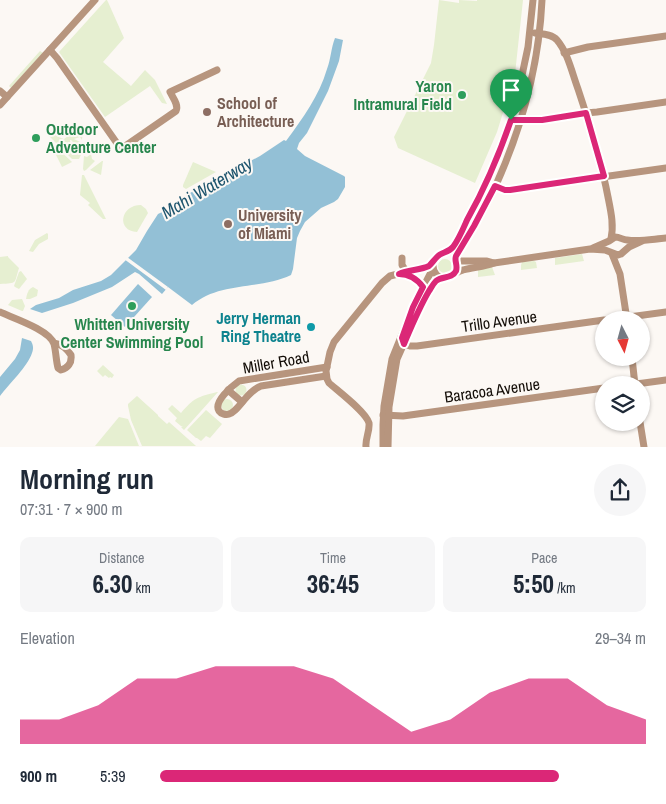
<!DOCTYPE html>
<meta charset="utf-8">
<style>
body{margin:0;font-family:"Archivo Narrow",sans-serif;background:#f6f6f7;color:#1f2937;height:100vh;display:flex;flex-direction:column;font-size:19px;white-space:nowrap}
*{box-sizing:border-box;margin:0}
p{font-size:16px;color:#747a83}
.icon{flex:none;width:28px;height:28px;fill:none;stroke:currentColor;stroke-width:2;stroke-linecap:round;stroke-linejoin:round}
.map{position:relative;height:447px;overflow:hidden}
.side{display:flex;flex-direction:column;background:#fff;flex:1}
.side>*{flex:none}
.needle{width:32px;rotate:174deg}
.fabs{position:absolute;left:595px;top:311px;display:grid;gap:10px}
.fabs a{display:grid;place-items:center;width:55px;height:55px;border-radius:50%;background:#fff;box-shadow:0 1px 4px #0004;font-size:25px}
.pin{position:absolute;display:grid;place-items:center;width:42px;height:42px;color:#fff;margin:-51px -21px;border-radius:50% 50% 50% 0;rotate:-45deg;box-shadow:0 0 5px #0007}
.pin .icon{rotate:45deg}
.round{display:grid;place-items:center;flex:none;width:52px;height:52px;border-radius:26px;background:#f6f6f7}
.overview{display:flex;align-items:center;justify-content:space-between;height:85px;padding:0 20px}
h1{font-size:28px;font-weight:700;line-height:38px}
.figures{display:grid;grid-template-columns:repeat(3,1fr);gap:8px;height:85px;padding:5px 20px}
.figures div{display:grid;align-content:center;border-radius:10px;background:#f6f6f7;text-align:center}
.figures b{font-size:25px;font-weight:700}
.figures small{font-size:14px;font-weight:400}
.figures p{font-size:14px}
.chart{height:140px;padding:10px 20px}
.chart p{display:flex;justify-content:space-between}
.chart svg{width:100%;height:90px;margin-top:5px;fill:#db2777;opacity:.7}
ul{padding:0 20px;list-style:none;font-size:16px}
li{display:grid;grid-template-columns:80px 60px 1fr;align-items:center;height:38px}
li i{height:12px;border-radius:6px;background:#db2777}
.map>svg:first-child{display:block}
.green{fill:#e6efd1}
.water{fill:#93c0d6}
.pier{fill:#fcf8f4}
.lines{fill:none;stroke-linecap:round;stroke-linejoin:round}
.minor{stroke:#b7957e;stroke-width:7}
.route-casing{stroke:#fff;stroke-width:10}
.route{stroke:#db2777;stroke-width:6}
.leisure-dot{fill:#2e9e5b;stroke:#fcf8f4;stroke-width:2}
.education-dot{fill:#8d6e63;stroke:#fcf8f4;stroke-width:2}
.culture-dot{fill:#0f9aa8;stroke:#fcf8f4;stroke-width:2}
.labels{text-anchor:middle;stroke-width:4;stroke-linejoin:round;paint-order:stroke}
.leisure-label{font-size:16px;font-weight:bold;fill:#27864d;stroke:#fcf8f4;text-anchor:end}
.education-label{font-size:16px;font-weight:bold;fill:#785e54;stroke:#fcf8f4;text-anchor:start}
.culture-label{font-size:16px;font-weight:bold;fill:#0d838f;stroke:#fcf8f4;text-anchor:end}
.street-label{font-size:16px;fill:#130d07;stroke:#fcf8f4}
.water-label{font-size:18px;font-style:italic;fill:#1e556e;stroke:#fcf8f4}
</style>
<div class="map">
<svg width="666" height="447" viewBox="0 0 666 447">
<rect width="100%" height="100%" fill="#fcf8f4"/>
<!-- green -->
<g class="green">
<path d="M106,0H107L108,2L124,38L103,62L131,86L145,70L155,80L167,104L162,103L150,86L105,117L59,52Z"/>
<path d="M439,0L459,3V0L477,1V0H523L515,74L497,132L475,183L398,148L394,137L431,63L434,45Z"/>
<path d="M40,51L43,53L11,88L9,86Z"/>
<path d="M47,129C54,131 57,138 64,139L76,130H83L82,140L80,137L74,139L82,143V146L78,147L71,140H70L72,155H76L78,152H81V155L79,159H72L47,134L45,131H47Z"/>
<path d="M54,147H56L72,162L62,167L53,149Z"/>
<path d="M91,154L92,159L95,161L86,170L84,171L83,169L84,156L87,157Z"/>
<path d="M103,161L101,175L90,170L102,161Z"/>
<path d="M193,162L216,172L186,189L183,187V185Z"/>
<path d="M82,175H84L106,219H103L88,205L90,203L80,195Z"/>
<path d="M141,205L146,209L148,213L137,232C116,231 120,205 141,205Z"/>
<path d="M47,233L48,234V239L39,244L33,252L29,251L35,240Z"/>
<path d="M582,254L584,261L555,265V258Z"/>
<path d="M8,256V257L19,268C14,284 18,283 0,284V257Z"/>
<circle cx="445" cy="266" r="7"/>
<path d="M534,261L536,262L537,268L521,270V265L522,262Z"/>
<path d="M492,267L495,275L478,277V270Z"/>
<path d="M21,271L27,279L19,289L15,287L14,286L19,272Z"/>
<path d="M33,287L38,290L37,296L30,299H26C27,294 28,289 33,287Z"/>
<path d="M22,299L25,306L23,311H22L8,305L12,300Z"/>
<path d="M103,365L114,375L112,378L110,377L109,378L105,375L103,377L97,371Z"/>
<circle cx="241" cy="390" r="5.5"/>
<path d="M217,392H218L184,430L181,427L183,426H181L175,421L177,418L168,409L172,405L181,413C194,398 197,397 217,392Z"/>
<path d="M137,396L158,415V416L167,424L169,422L196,446H142L131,420L128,406V404Z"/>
<circle cx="227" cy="405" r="6"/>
<path d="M206,410L222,424L210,438L206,436L201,441L197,438H196L187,430Z"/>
<path d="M119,417L128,419L139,446H95Z"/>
</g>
<!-- water -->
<g class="water">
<path d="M335,38L343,40L339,61L328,91L307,133L299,143L297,149L305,156L344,176L345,177V187L338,199L334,202L321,208L305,222L300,231L297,238L293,269L291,275C260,290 220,281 192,305L168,287L162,294L139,274L135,272L112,287L73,303L42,313L30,309L36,305L59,298L73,290L101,281L111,275L136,250L147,231L158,214L181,203L188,194L260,156L284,140L286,141C303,118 319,96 327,69C331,58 331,48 335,38Z"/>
<path d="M138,284L152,297L125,327L111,315Z"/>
<path d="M22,338L31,341C33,345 34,348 32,353C28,366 9,384 0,396V377L15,359L20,350Z"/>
</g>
<!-- pier -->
<path class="pier" d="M127,257L168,287L166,290L124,259Z"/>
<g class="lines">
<!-- minor -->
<g class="minor">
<path d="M535,33C542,34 552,34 557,40C568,53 572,73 578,89C590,125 601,160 608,197C611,212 614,225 611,239"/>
<path d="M50,50L57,58L121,149L176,111C179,105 173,98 170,92L217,70"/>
<path d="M564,53L588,47L666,36"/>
<path d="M0,91L7,97"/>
<path d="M0,105L95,0"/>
<path d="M516,121L541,120L575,114L597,112L666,102"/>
<path d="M495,187L505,190H510L666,168"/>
<path d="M593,248L609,241L615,237C620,237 623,240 627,240C640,242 653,239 666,238"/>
<path d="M612,254L620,274L627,320"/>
<path d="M402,258V265L406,271"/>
<path d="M455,260C458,251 464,244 468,236C478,220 488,203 496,185C522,127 539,64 542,0"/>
<path d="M456,261H487L494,263"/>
<path d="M433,262C432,272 438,281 449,277C454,275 458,271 463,270C473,267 484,267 494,263L590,249L605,250L618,255L621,254L629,247L642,241"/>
<path d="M406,274L417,280L423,287"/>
<path d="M0,312C13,318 50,330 54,344C56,352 56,360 58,368L61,370C68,368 72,363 71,355C67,349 62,344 54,343"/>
<path d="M607,320L666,312"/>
<path d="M401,338L404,344L410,346H417L604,320"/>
<path d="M632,358L635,385"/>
<path d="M326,376L261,386C247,391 238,412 229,414C226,415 221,414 219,411C213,402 232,386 239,381L327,367"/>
<path d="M629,385L666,380"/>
<path d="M228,390L242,402"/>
<path d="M383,415L403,416L604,388"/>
<path d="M640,422L644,447"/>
<path d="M366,447C365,439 370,431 369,423C366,412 338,391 329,383L327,379L326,371L330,352L334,342L382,283L390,276L429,266L433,262L436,258L449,251L455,243L483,190L500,151L511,121L521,80L528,47L533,0"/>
<path d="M383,447V425L384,406L392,359L413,307L430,274L433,271"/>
<path d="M388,447L389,407L397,359L422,303L434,283L443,278"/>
</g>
</g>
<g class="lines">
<defs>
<path id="route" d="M586,113L604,176L510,190H505L495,186L474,226L456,256C454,261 458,265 456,271C452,279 442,276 436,281C433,284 431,288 429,291C419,308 412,325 404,344L402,338L413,307L423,287C417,279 410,274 399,274C408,270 421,270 429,266C432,263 434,260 437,257C441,252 448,253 453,247C459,239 463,229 467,220C485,188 499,155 511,120H542Z"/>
</defs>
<!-- route casing -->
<use href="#route" class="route-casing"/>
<!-- route -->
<use href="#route" class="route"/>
</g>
<!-- markers -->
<g class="leisure-dot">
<circle cx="462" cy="95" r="5"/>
<circle cx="36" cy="138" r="5"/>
<circle cx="132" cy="306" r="5"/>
</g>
<g class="education-dot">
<circle cx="207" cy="112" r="5"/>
<circle cx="228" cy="224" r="5"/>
</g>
<circle class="culture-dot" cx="311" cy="327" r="5"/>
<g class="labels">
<!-- leisure labels -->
<g class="leisure-label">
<text x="452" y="92">Yaron<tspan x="452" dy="18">Intramural Field</tspan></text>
<text x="46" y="135" text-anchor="start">Outdoor<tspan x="46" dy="18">Adventure Center</tspan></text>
<text x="132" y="330" text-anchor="middle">Whitten University<tspan x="132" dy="18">Center Swimming Pool</tspan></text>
</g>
<!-- education labels -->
<g class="education-label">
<text x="217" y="109">School of<tspan x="217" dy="18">Architecture</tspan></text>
<text x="238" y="221">University<tspan x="238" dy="18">of Miami</tspan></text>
</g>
<!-- culture labels -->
<g class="culture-label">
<text x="301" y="324">Jerry Herman<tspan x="301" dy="18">Ring Theatre</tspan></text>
</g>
<!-- street labels -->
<g class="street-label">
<text transform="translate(499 321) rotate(-8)" y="6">Trillo Avenue</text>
<text transform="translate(276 362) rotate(-10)" y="6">Miller Road</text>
<text transform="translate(492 390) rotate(-8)" y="6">Baracoa Avenue</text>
</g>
<!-- water labels -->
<g class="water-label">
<text transform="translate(207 188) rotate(-31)" y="6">Mahi Waterway</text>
</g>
</g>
</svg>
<div class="fabs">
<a><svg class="needle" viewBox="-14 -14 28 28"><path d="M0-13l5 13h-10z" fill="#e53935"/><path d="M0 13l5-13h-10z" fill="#747a83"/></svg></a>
<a><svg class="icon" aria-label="layers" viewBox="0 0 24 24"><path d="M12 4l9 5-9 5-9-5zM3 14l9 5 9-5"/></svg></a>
</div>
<div class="pin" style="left:511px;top:120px;background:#1e9e55"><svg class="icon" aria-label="arrive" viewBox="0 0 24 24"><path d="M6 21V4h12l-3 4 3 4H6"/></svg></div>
</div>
<section class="side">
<div class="overview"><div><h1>Morning run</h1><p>07:31 · 7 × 900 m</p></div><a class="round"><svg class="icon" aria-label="share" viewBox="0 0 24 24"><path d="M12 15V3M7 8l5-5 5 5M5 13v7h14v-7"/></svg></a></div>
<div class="figures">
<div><p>Distance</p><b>6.30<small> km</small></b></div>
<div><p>Time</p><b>36:45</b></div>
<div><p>Pace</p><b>5:50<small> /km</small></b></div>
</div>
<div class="chart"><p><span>Elevation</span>29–34 m</p>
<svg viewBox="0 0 160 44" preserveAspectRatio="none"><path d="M0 44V32L10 32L20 25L30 12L40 12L50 6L60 6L70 6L80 12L90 25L100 38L110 32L120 19L130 12L140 12L150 25L160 32V44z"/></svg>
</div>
<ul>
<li><b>900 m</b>5:39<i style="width:82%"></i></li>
</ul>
</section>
